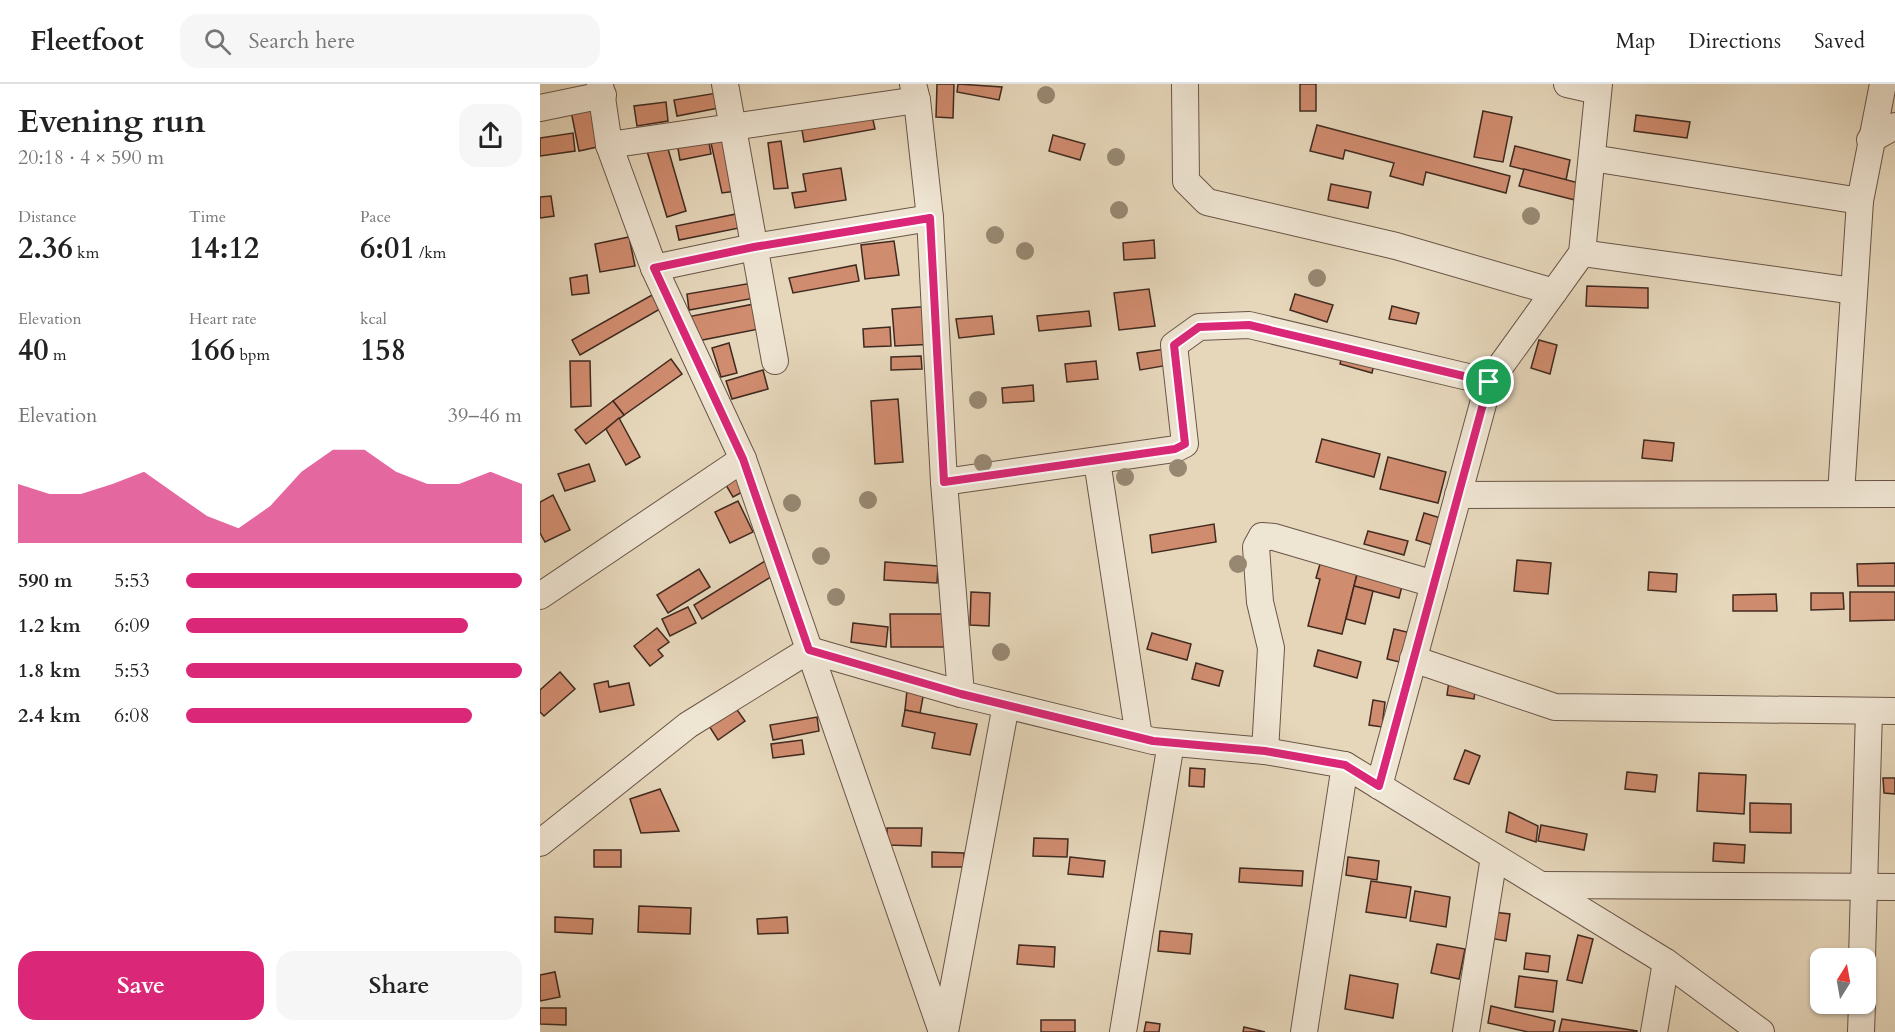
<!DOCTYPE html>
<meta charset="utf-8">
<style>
body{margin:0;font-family:Cardo,serif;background:#f6f6f6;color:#222;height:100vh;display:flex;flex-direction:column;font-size:22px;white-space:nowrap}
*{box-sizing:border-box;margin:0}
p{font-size:20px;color:#767676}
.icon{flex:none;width:33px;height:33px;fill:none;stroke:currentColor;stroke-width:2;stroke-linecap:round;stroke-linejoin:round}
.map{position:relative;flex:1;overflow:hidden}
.sheet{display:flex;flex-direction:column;background:#fff;width:540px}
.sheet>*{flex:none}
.needle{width:39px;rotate:11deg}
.controls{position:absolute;left:1270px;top:864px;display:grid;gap:12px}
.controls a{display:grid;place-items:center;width:66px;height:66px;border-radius:12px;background:#fff;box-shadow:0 2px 4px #0004;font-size:30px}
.pin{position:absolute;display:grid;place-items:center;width:51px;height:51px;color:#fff;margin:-26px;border:3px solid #fff;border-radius:50%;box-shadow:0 2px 6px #0007}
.round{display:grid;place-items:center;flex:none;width:63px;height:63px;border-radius:18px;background:#f6f6f6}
.head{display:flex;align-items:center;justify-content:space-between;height:102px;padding:0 18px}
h1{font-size:33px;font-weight:700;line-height:45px}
.figures{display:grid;grid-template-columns:repeat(3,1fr);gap:9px;height:102px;padding:6px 18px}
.figures div{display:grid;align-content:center}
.figures b{font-size:30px;font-weight:700}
.figures small{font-size:16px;font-weight:400}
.figures p{font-size:16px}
.chart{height:168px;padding:12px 18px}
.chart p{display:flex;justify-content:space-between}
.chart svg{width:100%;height:108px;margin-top:6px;fill:#db2777;opacity:.7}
.primary-button{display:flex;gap:12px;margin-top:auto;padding:12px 18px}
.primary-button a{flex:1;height:69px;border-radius:18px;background:#db2777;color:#fff;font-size:24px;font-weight:700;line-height:69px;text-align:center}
.primary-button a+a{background:#f6f6f6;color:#222}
ul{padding:0 18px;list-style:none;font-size:20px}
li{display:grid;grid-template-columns:96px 72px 1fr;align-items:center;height:45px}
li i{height:15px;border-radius:8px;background:#db2777}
header{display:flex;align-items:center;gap:36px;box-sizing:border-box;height:84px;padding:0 30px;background:#fff;border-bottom:2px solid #e0e0e0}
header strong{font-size:28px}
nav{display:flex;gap:33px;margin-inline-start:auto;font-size:21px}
.search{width:420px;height:54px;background:#f6f6f6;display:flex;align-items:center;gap:15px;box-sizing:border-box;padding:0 21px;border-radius:18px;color:#767676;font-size:22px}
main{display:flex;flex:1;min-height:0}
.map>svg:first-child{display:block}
.building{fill:#d08c6f;stroke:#402a20;stroke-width:1.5}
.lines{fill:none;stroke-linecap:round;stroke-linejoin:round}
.street-casing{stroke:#6a5547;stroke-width:28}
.street{stroke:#efe5d3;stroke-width:26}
.tree{fill:#978872}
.route-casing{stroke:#fff;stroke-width:12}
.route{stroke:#db2777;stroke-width:8}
</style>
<header>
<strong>Fleetfoot</strong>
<div class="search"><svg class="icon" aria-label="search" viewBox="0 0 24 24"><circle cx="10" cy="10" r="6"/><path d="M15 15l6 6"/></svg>Search here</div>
<nav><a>Map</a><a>Directions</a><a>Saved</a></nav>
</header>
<main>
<section class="sheet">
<div class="head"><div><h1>Evening run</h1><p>20:18 · 4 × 590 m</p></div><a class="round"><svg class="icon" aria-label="share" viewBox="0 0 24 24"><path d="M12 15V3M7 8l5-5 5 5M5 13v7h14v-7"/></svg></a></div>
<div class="figures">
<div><p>Distance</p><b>2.36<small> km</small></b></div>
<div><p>Time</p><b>14:12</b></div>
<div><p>Pace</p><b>6:01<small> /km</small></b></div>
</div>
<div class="figures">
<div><p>Elevation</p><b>40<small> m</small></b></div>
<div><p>Heart rate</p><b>166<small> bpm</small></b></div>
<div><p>kcal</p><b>158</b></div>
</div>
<div class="chart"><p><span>Elevation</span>39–46 m</p>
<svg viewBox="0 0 160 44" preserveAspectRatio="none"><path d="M0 44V20L10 24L20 24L30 20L40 15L50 24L60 33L70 38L80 29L90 15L100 6L110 6L120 15L130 20L140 20L150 15L160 20V44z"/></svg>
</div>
<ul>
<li><b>590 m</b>5:53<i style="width:100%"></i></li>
<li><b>1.2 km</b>6:09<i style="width:84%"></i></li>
<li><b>1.8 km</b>5:53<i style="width:100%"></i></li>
<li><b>2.4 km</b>6:08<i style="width:85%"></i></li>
</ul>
<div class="primary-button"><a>Save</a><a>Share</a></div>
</section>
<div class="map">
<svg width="1355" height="948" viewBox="0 0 1355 948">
<rect width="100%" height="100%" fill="#e6d7bb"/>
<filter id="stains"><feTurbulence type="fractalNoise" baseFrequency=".00333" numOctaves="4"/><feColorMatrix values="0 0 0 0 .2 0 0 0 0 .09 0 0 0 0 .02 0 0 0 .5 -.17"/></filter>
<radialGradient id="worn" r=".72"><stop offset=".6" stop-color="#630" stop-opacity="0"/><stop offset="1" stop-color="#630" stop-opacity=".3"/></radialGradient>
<!-- building -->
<g class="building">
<path d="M397,0H414L413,34L396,33Z"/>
<path d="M418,0L462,3L459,16L417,8Z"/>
<rect x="760" y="0" width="16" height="27"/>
<path d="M177,9L179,24L137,32L134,16Z"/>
<path d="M126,18L128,37L97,42L94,22Z"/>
<path d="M55,22L62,62L39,67L31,27Z"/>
<path d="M331,27L335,45L264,58L261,40Z"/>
<path d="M943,27L972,33L963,78L934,73Z"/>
<path d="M1096,31L1150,38L1147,54L1094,47Z"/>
<path d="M777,41L970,92L966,109L886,88L883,101L850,92L854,79L805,66L803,75L770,67Z"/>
<path d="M33,49L35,67L0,72V54Z"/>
<path d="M513,51L545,60L540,76L509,67Z"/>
<path d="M168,53L171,70L140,76L137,59Z"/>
<path d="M186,56L196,107L182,109L171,59Z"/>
<path d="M241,57L248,104L234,105L228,59Z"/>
<path d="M126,58L146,127L127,133L106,64Z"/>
<path d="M975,62L1030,76L1026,96L970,82Z"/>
<path d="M301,84L306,116L255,124L252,109L266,107L263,90Z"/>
<path d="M984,85L1039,99L1035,116L979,102Z"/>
<path d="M791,100L831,108L828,124L788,116Z"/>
<path d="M11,112L14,132L0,134V113Z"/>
<path d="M201,129L204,143L139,156L136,142Z"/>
<path d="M89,153L95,182L60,188L55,160Z"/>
<path d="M614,156L615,174L584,176L583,159Z"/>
<path d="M354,157L359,191L325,195L321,161Z"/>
<path d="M316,181L319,197L253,209L249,194Z"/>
<path d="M47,191L49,209L32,211L30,194Z"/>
<path d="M212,199L215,214L149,226L147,210Z"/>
<path d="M1047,202L1108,204V224L1046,222Z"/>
<path d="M609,205L615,242L579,246L574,209Z"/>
<path d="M755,210L793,221L787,238L750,226Z"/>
<path d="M112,211L120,225L40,271L32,256Z"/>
<path d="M214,220L219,245L152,258L147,233Z"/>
<path d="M393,222L396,260L355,262L352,225Z"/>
<path d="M852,222L879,229L876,240L849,235Z"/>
<path d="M549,227L551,242L499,247L497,232Z"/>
<path d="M452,232L454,250L419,254L416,235Z"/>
<path d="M350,243L351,262L324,263L323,245Z"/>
<path d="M999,256L1017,261L1010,290L991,284Z"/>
<path d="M189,259L197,289L181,293L172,264Z"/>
<path d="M626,265L629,281L600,286L597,269Z"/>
<path d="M803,267L835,275L832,289L800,280Z"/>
<path d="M381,272L382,285L351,286V273Z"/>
<path d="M131,275L142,290L84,331L73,317Z"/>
<path d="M30,277H50L51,322L31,323Z"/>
<path d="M556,277L558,295L527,298L525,280Z"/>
<path d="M223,286L228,305L192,315L186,297Z"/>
<path d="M493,301L494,317L463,319L462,304Z"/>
<path d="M358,315L363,378L335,380L331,317Z"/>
<path d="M73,317L84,331L46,360L35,346Z"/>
<path d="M79,334L100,373L86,381L66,345Z"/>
<path d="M782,355L840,370L834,393L776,378Z"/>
<path d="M1104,356L1134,359L1132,377L1102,374Z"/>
<path d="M848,373L906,388L898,419L840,405Z"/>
<path d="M49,380L55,397L25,407L18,390Z"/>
<path d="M201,386L210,404L193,413L183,396Z"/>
<path d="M13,411L30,446L5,458L0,449V418Z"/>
<path d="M198,417L213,448L190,459L175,428Z"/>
<path d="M884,429L904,435L896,462L876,456Z"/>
<path d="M674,440L676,458L612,469L610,451Z"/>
<path d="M828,447L868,457L864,471L824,460Z"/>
<path d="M230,474L239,488L162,535L154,521Z"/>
<path d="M977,476L1011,479L1008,510L974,507Z"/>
<path d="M345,478L398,482L397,499L344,496Z"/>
<path d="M1355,479V502H1318L1317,480Z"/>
<path d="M780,480L817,490L802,550L768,542L780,495L776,494Z"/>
<path d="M159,485L170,503L128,529L117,511Z"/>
<path d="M818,487L863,498L859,514L814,502Z"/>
<path d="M1109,488L1137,490L1136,508L1108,506Z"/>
<path d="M814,502L833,507L825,540L806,535Z"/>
<path d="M431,508L450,509L449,542L430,541Z"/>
<path d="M1310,508H1355V536L1310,537Z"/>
<path d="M1271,509H1303L1304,525L1271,526Z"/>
<path d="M1236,510L1237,527H1193V511Z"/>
<path d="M148,523L156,539L130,552L122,535Z"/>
<path d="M350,530H412V563H351Z"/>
<path d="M313,539L348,543L346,563L311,558Z"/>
<path d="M117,544L129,558L118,566L123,572L110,582L94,562Z"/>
<path d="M854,545L871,549L864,579L847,575Z"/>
<path d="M612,549L651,560L647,576L607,565Z"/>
<path d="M778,566L821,578L817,594L774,582Z"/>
<path d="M656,579L683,587L679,602L652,595Z"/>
<path d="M20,588L35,605L4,632L0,628V606Z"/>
<path d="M68,597L69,603L89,599L94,621L60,628L54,600Z"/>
<path d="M909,597L936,600L934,615L907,611Z"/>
<path d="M367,606L384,608L380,629L365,626Z"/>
<path d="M833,616L845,618L842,643L829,641Z"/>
<path d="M195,623L205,637L178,656L169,642Z"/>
<path d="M365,626L437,640L430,671L392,664L395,649L362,642Z"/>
<path d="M277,633L279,647L233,656L230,641Z"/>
<path d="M262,656L264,670L233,674L231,660Z"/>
<path d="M925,666L940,672L929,700L914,695Z"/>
<path d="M650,684L665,685L664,703L649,702Z"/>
<path d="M1087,688L1117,691L1115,708L1085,705Z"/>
<path d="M1159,689L1206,691L1204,730L1157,727Z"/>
<path d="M1343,694H1355V710L1344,709Z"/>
<path d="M120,705L139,747L101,749L90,715Z"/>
<path d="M1210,719L1251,720V749L1210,748Z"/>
<path d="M969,728L998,742L996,758L966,748Z"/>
<path d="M1001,741L1047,750L1044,766L998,757Z"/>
<path d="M347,744H382L381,762L347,761Z"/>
<path d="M494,754L528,755L527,773L493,772Z"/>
<path d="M1174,759L1205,761L1204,779L1173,777Z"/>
<rect x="54" y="766" width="27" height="17"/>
<path d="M392,768L424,769V783H392Z"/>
<path d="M530,773L565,777L563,793L528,790Z"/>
<path d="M808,773L839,777L837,796L806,791Z"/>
<path d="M700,784L763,787L762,802L699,798Z"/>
<path d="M831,797L871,803L866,834L826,828Z"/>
<path d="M875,807L910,813L906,843L870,837Z"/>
<path d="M99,822L151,824L150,850L98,848Z"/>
<path d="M953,828L970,830L966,857L949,854Z"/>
<path d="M15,833L53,835L52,850L15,848Z"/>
<path d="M247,833L248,849L218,850L217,835Z"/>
<path d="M620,847L652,850L650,870L618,867Z"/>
<path d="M1038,851L1053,855L1042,899L1027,896Z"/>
<path d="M897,860L925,865L919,895L891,889Z"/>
<path d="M479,861L515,863L514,883L477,880Z"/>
<path d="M986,869L1010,872L1008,888L984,885Z"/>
<path d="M15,888L20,913L0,917V891Z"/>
<path d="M810,891L858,900L853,934L805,925Z"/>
<path d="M979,892L1017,897L1013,928L975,923Z"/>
<path d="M951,922L1015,937L1013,948H988L948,939Z"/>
<path d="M0,924H26V941L0,940Z"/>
<path d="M1022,935L1097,947V948H1019Z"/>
<rect x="501" y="936" width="34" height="12"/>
<path d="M606,938L620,940L619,948H604Z"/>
<path d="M704,943L725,948H703Z"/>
</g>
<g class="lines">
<defs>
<g id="street">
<path d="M60,0L69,61L114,184L203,375L402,948"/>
<path d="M185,0L235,277"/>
<path d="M373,0L377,16L390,134L404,398L421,610"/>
<path d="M645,0L646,97L667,118L856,162L1014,208"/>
<path d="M1027,0L1058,7"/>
<path d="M0,24L63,11"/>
<path d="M1330,56L1355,42"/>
<path d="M69,61L377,16"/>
<path d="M1052,74L1320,117"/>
<path d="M1042,169L1314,207"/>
<path d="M114,184L214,163L390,134"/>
<path d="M557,377L599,653"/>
<path d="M404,398L635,365L645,360L634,261L659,243L709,241L949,298"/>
<path d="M1301,410L1320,117L1343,0"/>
<path d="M918,411L1355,410"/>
<path d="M0,512L203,375"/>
<path d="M873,575L1015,623L1355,627"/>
<path d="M725,667L731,564L720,518L716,463L722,452L734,453L894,500"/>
<path d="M839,702L949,298L1042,169L1059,0"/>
<path d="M0,759L148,641L269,566L421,610L613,657L725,667L805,681L1126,878L1221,948"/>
<path d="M1001,801L1355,803"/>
<path d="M1322,874L1329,627"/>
<path d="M405,948L466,621"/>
<path d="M583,948L631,659"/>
<path d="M764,948L805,681"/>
<path d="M926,948L954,773"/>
<path d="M1114,948L1126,878"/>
<path d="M1321,948L1322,920"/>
</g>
</defs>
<!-- street casing -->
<use href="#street" class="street-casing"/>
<!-- street -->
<use href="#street" class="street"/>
</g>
<!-- trees -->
<g class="tree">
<circle cx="506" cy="11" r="9"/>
<circle cx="576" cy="73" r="9"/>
<circle cx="579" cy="126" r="9"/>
<circle cx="991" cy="132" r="9"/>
<circle cx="455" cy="151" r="9"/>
<circle cx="485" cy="167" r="9"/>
<circle cx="777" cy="194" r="9"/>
<circle cx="438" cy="316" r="9"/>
<circle cx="443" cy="379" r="9"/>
<circle cx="638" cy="384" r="9"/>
<circle cx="585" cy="393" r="9"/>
<circle cx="328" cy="416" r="9"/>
<circle cx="252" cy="419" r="9"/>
<circle cx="281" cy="472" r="9"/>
<circle cx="698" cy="480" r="9"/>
<circle cx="296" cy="513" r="9"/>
<circle cx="461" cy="568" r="9"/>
</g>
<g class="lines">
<defs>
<path id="route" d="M390,134L404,398L635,365L645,360L634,261L659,243L709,241L949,298L839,702L805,681L725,667L613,657L421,610L269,566L203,375L114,184L214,163Z"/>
</defs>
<!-- route casing -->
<use href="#route" class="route-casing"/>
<!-- route -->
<use href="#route" class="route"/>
</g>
<rect width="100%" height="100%" filter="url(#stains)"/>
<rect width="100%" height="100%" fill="url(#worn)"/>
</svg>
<div class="controls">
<a><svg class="needle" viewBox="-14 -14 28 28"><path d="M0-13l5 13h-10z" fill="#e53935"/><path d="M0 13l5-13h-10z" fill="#767676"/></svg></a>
</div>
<div class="pin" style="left:949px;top:298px;background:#1e9e55"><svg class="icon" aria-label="arrive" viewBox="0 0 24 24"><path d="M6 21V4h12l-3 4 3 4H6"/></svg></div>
</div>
</main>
